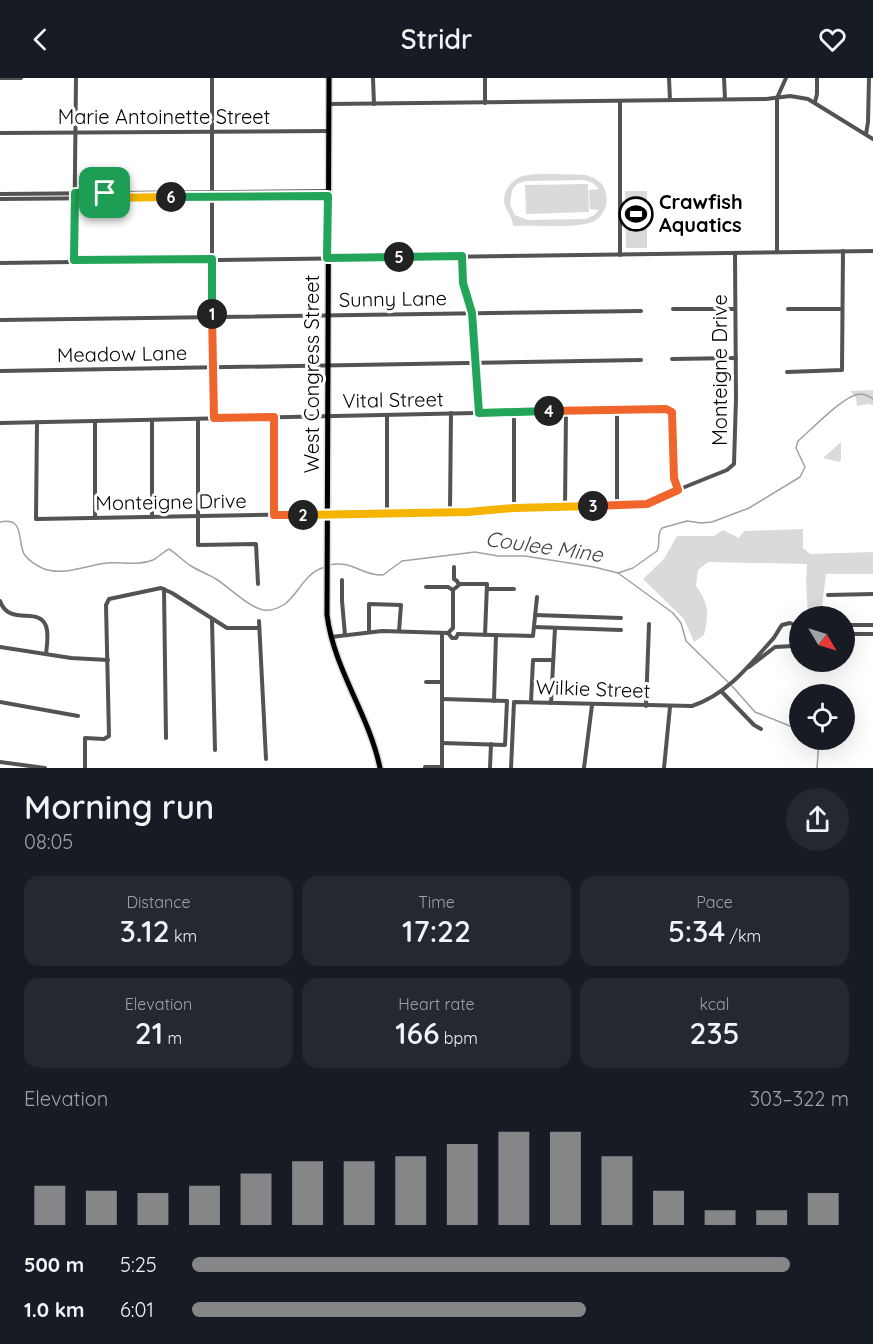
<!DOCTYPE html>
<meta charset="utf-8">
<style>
body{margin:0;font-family:Quicksand,sans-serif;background:#242831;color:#f1f3f6;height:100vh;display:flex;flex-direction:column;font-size:22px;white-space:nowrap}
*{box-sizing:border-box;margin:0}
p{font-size:20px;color:#9ea1a6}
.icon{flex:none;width:33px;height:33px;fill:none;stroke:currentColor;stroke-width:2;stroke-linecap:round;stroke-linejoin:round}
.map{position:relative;height:690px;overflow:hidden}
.side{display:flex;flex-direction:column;background:#171b24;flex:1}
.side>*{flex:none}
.needle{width:39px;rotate:128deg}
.buttons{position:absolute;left:789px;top:528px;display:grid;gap:12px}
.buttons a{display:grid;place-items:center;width:66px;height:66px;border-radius:50%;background:#171b24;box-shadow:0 6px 24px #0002;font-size:30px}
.pin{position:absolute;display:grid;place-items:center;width:51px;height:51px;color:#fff;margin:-26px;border-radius:12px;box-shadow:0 3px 9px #0006}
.km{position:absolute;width:30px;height:30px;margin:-15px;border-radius:50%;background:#222;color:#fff;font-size:16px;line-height:30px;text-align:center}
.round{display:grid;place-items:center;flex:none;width:63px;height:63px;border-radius:32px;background:#242831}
.head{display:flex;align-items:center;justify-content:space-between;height:102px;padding:0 24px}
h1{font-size:33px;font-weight:600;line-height:45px}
.figures{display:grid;grid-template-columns:repeat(3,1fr);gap:9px;height:102px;padding:6px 24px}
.figures div{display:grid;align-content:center;border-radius:15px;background:#242831;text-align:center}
.figures b{font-size:30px;font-weight:600}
.figures small{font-size:16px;font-weight:400}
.figures p{font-size:16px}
.chart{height:168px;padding:12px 24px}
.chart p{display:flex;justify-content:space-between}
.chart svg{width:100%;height:108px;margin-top:6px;stroke:#858687;stroke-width:6}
ul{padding:0 24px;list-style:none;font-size:20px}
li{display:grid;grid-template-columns:96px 72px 1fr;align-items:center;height:45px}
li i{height:15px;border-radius:8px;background:#858687}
header{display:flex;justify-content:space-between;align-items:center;height:78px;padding:0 24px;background:#171b24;font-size:27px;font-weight:600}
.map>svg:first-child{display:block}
.green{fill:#dadada;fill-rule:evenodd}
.water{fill:#a1a1a1}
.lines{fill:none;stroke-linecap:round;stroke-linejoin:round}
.stream{stroke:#a1a1a1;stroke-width:1.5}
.major-casing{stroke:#dbdbdb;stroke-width:8}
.minor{stroke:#535353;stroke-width:4}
.major{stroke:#000;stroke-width:5}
.split-1-casing{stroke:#fff;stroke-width:12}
.split-2-casing{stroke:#fff;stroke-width:12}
.split-3-casing{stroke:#fff;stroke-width:12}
.split-4-casing{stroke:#fff;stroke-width:12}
.split-5-casing{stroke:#fff;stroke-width:12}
.split-6-casing{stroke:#fff;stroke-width:12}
.split-7-casing{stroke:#fff;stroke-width:12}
.split-1{stroke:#22a559;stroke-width:8}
.split-2{stroke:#f0652b;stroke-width:8}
.split-3{stroke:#f5b400;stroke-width:8}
.split-4{stroke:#f0652b;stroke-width:8}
.split-5{stroke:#22a559;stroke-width:8}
.split-6{stroke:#22a559;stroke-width:8}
.split-7{stroke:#f5b400;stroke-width:8}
.labels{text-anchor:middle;stroke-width:6;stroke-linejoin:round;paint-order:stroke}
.street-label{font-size:20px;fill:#000;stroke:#fff}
.poi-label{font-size:20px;font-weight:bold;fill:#000;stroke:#fff;text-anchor:start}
.water-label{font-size:21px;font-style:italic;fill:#424242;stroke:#fff}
</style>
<header><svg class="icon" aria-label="back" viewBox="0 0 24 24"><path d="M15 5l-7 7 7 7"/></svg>Stridr<svg class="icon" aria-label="heart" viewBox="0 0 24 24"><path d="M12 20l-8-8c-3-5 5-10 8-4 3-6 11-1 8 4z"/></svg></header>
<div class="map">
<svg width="873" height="690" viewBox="0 0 873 690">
<rect width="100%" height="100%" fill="#fff"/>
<!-- green -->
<g class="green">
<path d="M586,97C596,100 604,105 606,115C609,128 602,142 589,145C573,150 532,147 513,148C513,138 504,132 504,122C504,112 511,103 520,99C532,94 571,97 586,97ZM584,102L593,105L599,111L589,112L590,131L599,132L594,137L586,141L528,142L515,137L510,127L512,112L517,106L526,103Z"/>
<path d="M588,106L589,134L526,136L525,107Z"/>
<path d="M625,113H647V170H626Z"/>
<path d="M873,312V327L868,326L857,328L856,319L850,313Z"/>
<path d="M841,364V382L839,384L823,380Z"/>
<path d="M803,451V470L810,476L873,474V496H826L821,538H808L806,504L807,486L708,484L698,492L696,508C709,526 709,536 704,557L694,564L684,541L643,501L664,481L677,458H714L723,452L739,460L744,453Z"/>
</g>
<!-- water -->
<path class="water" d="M629,136L643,137V149L629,150Z"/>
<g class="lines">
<!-- stream -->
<g class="stream">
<path d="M0,444C25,439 17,462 24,476C28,482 36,487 42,490C63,499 86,487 107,485C122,484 138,488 153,482C159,479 163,474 169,471C177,476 183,483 191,488C199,493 208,496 216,501C229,509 247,528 263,532C270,533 279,530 285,526C301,513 304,495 325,489"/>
<path d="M329,487C354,482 361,498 383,497L402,483L475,474L498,478H525L594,489L618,495L673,535L681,545L686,563L728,604"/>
<path d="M618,495L633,490L657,473C661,465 656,457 662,450L687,443L701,445L712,444L749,430L800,399L805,389L796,370L798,363C811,352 843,318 859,316C864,316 869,318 873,321"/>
<path d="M732,608L755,634L800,652"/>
<path d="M817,690L819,662"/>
</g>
<defs>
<path id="major" d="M329,0L327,537C334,592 369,636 380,690"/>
</defs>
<!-- major casing -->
<use href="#major" class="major-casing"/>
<!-- minor -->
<g class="minor">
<path d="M0,0H21"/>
<path d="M212,0V239L214,340"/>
<path d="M373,0L374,26"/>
<path d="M485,0V25"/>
<path d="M669,0L670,22"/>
<path d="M724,0L725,21"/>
<path d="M815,24L817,16V0"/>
<path d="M329,26L766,21L790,18L808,21L873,61"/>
<path d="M0,55L329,53"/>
<path d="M866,56L868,44L869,0"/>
<path d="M0,116L328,113"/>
<path d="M0,121L328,118"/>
<path d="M777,174V20L786,0"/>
<path d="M620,177V23"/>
<path d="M462,178L463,205L471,231L479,335"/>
<path d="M74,182L76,0"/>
<path d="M0,185L873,173"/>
<path d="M673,231H735"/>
<path d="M788,231H842"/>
<path d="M0,242L641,233"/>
<path d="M672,281L736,280"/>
<path d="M0,293L641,282"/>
<path d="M787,294L842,292L843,173"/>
<path d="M387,337V435"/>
<path d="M274,339V437"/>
<path d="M198,341V467L256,466L258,506"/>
<path d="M152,342V439"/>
<path d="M37,344L36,441L468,433L514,430L640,427L727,392L734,386L736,320L735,175"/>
<path d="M0,345L666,331L673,337L674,400L678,412"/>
<path d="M617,428V332"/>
<path d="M565,429L566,333"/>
<path d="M514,430V334"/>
<path d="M450,433L451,335"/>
<path d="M95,440V343"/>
<path d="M342,502V523L345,557"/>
<path d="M459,506H487L485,557"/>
<path d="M426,509H448L453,512"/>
<path d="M164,511L166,660"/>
<path d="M487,511H514"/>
<path d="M828,517L873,516"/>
<path d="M0,523C9,549 39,528 46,548C49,556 47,567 46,576"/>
<path d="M535,537L621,540"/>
<path d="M212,542L215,672"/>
<path d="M259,543L266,681"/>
<path d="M844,547H873"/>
<path d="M534,549L621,552"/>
<path d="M369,554V526L401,527L399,553"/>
<path d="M448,555L453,550V512L459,507L457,503L454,501V489"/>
<path d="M448,555L452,560H456L458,556"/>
<path d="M458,556L533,558L537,519"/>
<path d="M844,556H873"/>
<path d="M331,559L382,553L448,555"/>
<path d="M0,569L71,580L108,582"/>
<path d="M749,589L775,569L793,568L800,562"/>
<path d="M426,604H442"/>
<path d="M722,614L754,647L761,651"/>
<path d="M494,623L496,557"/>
<path d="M0,624L78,638"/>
<path d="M531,624L533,582H553"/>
<path d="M551,625L555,550"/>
<path d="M646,628L649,546"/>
<path d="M442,665L505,667L507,623L442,621"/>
<path d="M0,684L45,690"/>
<path d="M425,689H442"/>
<path d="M85,690V660L104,661L109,658L106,527L109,521L161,510L172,515L227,550H259"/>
<path d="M442,690V555"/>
<path d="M490,690L491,666"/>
<path d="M511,690L514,624L692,628C726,617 748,589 771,563C776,558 778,552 782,547L790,545L800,549"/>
<path d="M584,690L592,627"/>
<path d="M664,690L670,629"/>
</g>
<!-- major -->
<use href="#major" class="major"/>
</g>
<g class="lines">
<defs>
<path id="split-1" d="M105,115H75L74,182L212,181V236"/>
<path id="split-2" d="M212,236L214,340L274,339V437H303"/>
<path id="split-3" d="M303,437L468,434L514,430L593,428"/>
<path id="split-4" d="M549,333L666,331L672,334L674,400L678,412L647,426L593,428"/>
<path id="split-5" d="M399,179L462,178L463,205L472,235L479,335L549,333"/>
<path id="split-6" d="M171,119L328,118L327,180L399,179"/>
<path id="split-7" d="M105,115V120L171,119"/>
</defs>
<!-- split-1 casing -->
<use href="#split-1" class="split-1-casing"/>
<!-- split-2 casing -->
<use href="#split-2" class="split-2-casing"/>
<!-- split-3 casing -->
<use href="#split-3" class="split-3-casing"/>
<!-- split-4 casing -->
<use href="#split-4" class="split-4-casing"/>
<!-- split-5 casing -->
<use href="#split-5" class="split-5-casing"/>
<!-- split-6 casing -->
<use href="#split-6" class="split-6-casing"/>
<!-- split-7 casing -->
<use href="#split-7" class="split-7-casing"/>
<!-- split-1 -->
<use href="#split-1" class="split-1"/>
<!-- split-2 -->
<use href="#split-2" class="split-2"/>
<!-- split-3 -->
<use href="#split-3" class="split-3"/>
<!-- split-4 -->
<use href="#split-4" class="split-4"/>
<!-- split-5 -->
<use href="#split-5" class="split-5"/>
<!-- split-6 -->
<use href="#split-6" class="split-6"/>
<!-- split-7 -->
<use href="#split-7" class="split-7"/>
</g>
<!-- icons -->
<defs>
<symbol id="stadium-ring" viewBox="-11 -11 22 22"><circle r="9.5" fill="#fff" stroke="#000" stroke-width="1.5"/><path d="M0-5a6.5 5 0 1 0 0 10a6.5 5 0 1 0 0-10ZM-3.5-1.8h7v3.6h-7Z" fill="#000"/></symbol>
</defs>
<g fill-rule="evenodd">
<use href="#stadium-ring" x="617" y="117" width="38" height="38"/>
</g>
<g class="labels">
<!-- street labels -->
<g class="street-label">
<text x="164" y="46">Marie Antoinette Street</text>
<text transform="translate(393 221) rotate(-1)" y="7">Sunny Lane</text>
<text transform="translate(122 276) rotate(-1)" y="7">Meadow Lane</text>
<text transform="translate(720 292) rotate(-90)" y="7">Monteigne Drive</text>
<text transform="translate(312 296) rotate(-90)" y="7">West Congress Street</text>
<text transform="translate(393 322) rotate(-1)" y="7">Vital Street</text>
<text transform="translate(171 424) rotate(-1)" y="7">Monteigne Drive</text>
<text transform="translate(593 611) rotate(2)" y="7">Wilkie Street</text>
</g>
<!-- poi labels -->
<g class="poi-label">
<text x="659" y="131">Crawfish<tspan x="659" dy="23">Aquatics</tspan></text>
</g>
<!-- water labels -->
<g class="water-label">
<text transform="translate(544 469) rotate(8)" y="7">Coulee Mine</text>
</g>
</g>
</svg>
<div class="buttons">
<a><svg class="needle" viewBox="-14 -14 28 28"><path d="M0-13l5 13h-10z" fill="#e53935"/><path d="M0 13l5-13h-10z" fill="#9ea1a6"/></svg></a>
<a><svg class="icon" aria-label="locate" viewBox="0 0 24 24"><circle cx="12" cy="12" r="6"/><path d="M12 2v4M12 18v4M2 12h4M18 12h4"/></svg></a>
</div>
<div class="pin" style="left:105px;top:115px;background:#1e9e55"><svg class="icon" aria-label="arrive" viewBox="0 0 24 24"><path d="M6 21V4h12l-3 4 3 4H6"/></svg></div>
<b class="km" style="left:212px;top:236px">1</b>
<b class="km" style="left:303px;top:437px">2</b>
<b class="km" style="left:593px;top:428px">3</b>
<b class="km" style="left:549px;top:333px">4</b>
<b class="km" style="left:399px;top:179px">5</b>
<b class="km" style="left:171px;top:119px">6</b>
</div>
<section class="side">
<div class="head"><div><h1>Morning run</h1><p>08:05</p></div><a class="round"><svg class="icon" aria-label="share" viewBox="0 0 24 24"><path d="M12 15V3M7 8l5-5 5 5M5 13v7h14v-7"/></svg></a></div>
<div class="figures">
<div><p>Distance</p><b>3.12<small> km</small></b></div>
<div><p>Time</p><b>17:22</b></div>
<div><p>Pace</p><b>5:34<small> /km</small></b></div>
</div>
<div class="figures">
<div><p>Elevation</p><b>21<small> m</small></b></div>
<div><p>Heart rate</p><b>166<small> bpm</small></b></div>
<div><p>kcal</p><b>235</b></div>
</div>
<div class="chart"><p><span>Elevation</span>303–322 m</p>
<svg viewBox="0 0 160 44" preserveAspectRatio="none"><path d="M5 44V28M15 44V30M25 44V31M35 44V28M45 44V23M55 44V18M65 44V18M75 44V16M85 44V11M95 44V6M105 44V6M115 44V16M125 44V30M135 44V38M145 44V38M155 44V31"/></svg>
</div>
<ul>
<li><b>500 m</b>5:25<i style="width:91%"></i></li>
<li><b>1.0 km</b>6:01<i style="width:60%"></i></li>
</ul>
</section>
